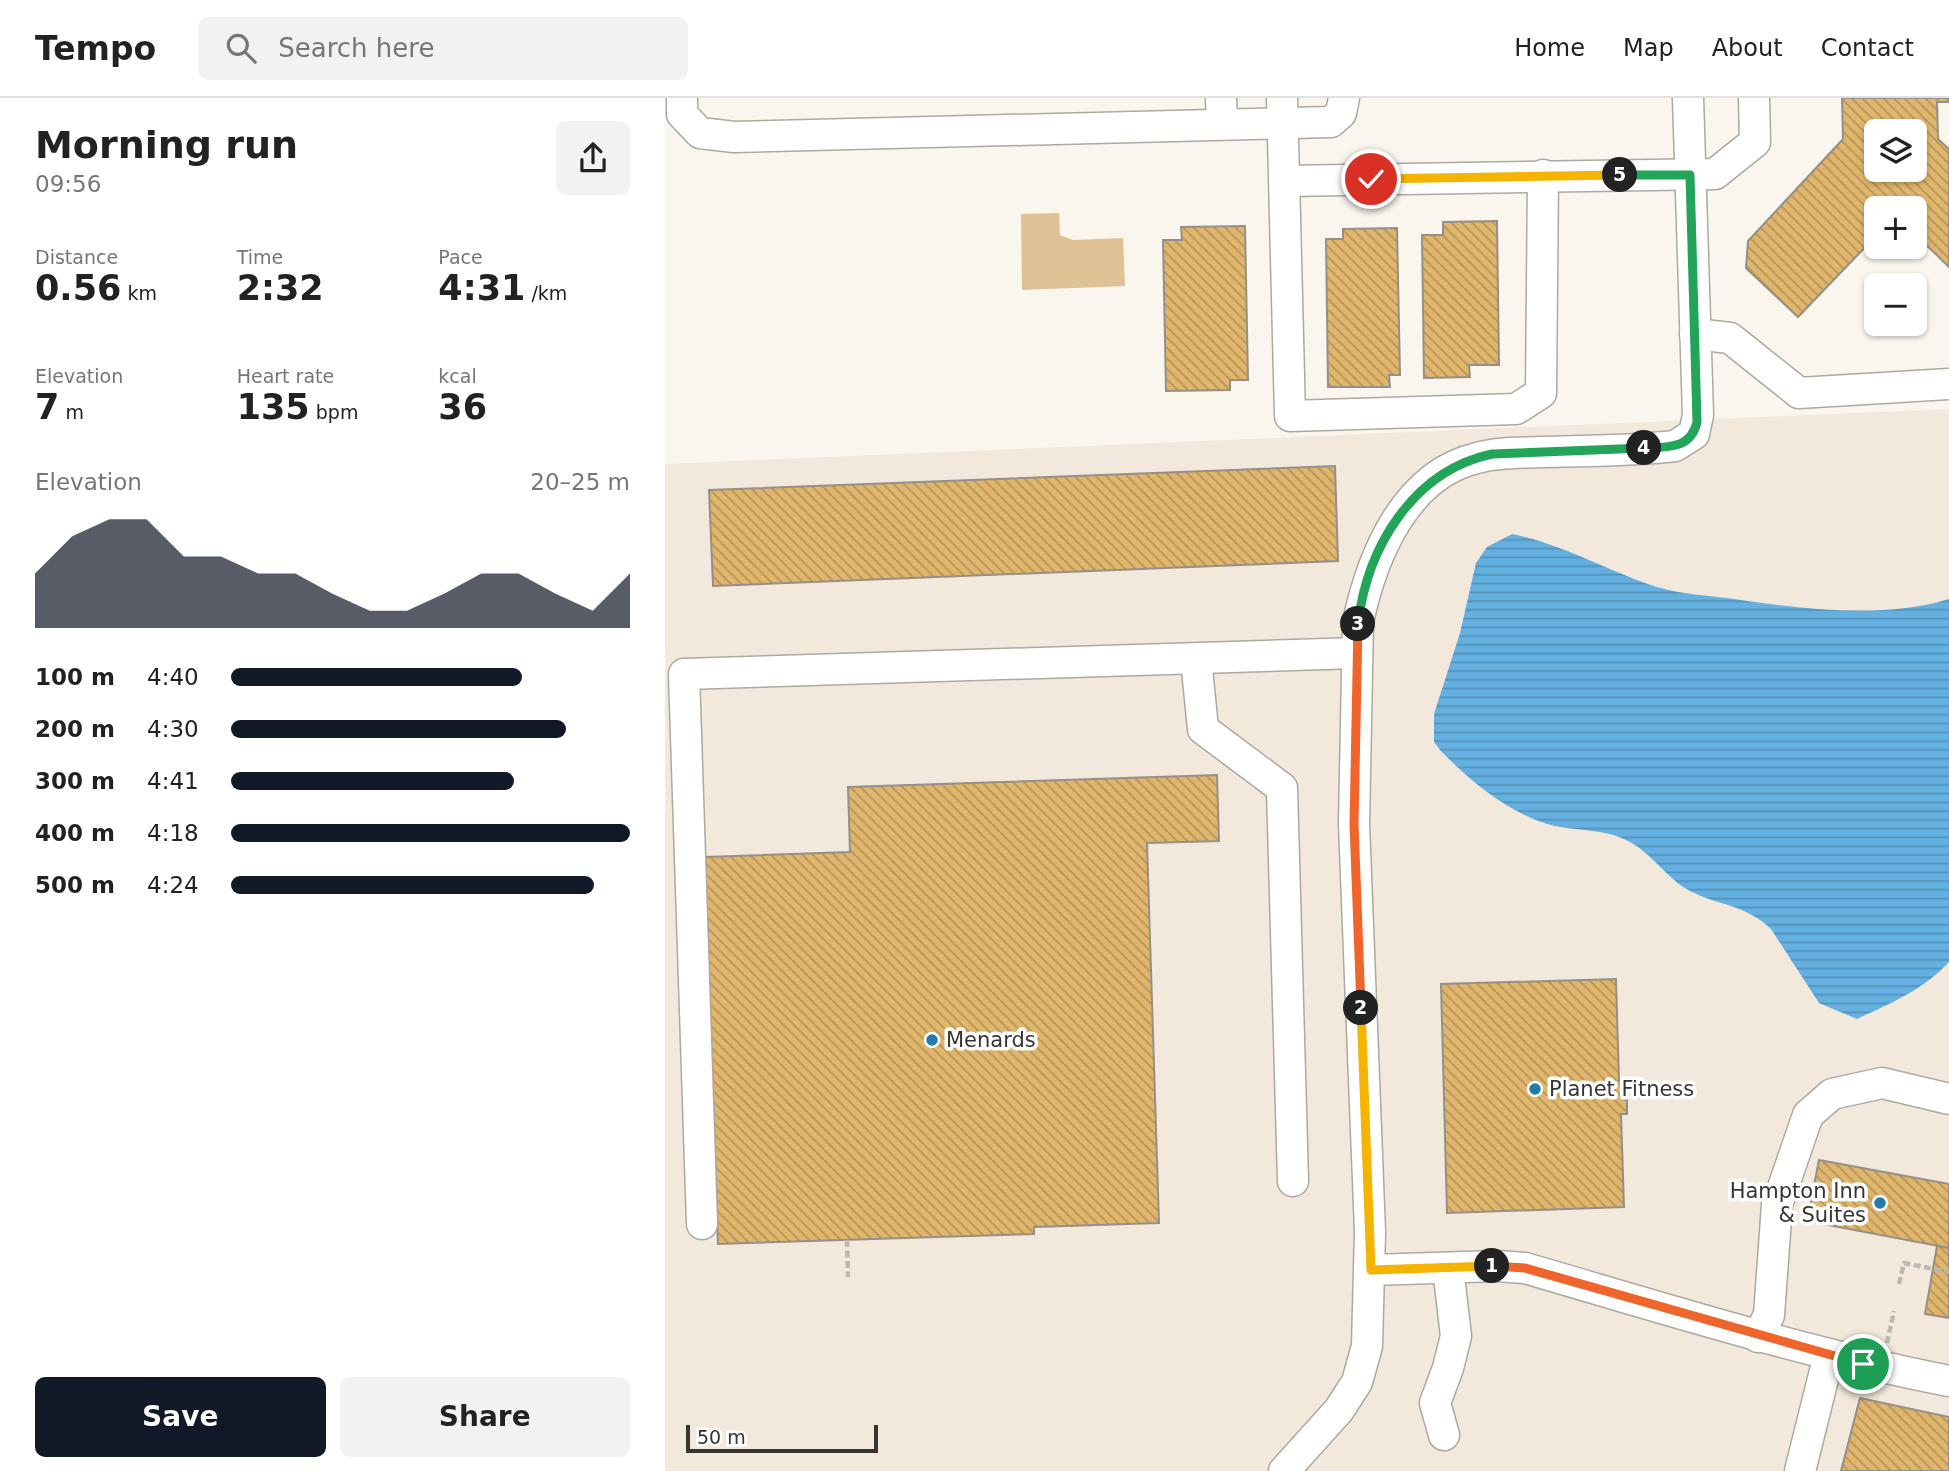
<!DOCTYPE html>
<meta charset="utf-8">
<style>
body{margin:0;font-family:"DejaVu Sans",sans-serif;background:#f2f2f2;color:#222;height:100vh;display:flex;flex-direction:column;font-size:26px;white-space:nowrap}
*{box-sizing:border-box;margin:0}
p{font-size:23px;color:#767676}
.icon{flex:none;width:38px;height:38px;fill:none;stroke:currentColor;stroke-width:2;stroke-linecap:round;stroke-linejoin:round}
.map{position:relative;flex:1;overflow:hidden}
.side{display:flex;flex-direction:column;background:#fff;width:665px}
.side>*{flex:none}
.controls{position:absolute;left:1199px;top:21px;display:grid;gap:14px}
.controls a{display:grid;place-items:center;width:63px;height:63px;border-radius:10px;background:#fff;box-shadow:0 2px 5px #0004;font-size:35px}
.scale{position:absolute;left:21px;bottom:18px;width:192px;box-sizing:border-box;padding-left:7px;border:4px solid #373532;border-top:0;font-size:19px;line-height:24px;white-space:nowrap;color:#373532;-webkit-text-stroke:5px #fff;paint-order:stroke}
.pin{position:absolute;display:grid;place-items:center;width:60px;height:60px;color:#fff;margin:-30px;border:4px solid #fff;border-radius:50%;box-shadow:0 2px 7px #0007}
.km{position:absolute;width:35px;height:35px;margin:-18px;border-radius:50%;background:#222;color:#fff;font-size:19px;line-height:35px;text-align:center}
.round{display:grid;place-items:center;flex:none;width:74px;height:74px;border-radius:10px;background:#f2f2f2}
.headline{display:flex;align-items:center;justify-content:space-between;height:119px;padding:0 35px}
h1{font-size:38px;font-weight:800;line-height:52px}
.metrics{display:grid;grid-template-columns:repeat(3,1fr);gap:10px;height:119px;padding:7px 35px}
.metrics div{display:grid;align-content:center}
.metrics b{font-size:35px;font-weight:800}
.metrics small{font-size:19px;font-weight:400}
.metrics p{font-size:19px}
.chart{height:196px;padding:14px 35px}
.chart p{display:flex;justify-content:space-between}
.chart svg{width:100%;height:126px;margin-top:7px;fill:#111827;opacity:.7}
.button{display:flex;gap:14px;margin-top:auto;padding:14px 35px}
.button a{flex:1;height:80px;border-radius:10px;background:#111827;color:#fff;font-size:28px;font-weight:800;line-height:80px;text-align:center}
.button a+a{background:#f2f2f2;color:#222}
ul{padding:0 35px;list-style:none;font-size:23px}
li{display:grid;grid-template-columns:112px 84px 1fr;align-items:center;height:52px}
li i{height:18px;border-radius:9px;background:#111827}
header{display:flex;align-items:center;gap:42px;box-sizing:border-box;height:98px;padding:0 35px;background:#fff;border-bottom:2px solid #e0e0e0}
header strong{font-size:33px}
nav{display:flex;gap:38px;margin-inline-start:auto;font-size:24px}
.search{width:490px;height:63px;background:#f2f2f2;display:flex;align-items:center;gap:18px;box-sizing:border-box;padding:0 24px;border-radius:10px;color:#767676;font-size:26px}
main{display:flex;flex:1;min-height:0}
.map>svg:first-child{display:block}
.built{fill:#f2e9dc}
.park{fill:#dec194}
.water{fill:url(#water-rules)}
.building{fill:url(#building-back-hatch);stroke:#949089;stroke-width:2;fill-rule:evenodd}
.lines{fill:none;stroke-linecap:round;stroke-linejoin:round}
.minor-casing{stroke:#ada9a1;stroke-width:33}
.path{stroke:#bcb8b1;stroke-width:4.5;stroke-dasharray:7 3.5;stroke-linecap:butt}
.minor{stroke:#fff;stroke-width:30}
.split-1-casing{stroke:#fff;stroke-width:14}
.split-2-casing{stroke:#fff;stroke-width:14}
.split-3-casing{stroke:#fff;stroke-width:14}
.split-4-casing{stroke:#fff;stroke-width:14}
.split-5-casing{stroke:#fff;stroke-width:14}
.split-6-casing{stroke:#fff;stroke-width:14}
.split-1{stroke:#f0652b;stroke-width:9}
.split-2{stroke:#f5b400;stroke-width:9}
.split-3{stroke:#f0652b;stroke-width:9}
.split-4{stroke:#22a559;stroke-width:9}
.split-5{stroke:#22a559;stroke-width:9}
.split-6{stroke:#f5b400;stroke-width:9}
.poi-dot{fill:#257baa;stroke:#fff;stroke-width:2.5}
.labels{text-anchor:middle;stroke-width:7;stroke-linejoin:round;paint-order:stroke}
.poi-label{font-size:21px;fill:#373532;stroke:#fff;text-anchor:start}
</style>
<header>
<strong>Tempo</strong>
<div class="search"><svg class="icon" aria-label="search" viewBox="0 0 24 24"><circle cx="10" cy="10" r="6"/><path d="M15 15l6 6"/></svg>Search here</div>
<nav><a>Home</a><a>Map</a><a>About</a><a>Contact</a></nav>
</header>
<main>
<section class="side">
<div class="headline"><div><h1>Morning run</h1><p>09:56</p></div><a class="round"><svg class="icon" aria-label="share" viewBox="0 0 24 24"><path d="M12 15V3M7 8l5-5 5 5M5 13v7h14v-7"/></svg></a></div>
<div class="metrics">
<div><p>Distance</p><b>0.56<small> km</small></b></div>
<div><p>Time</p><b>2:32</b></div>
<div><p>Pace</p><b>4:31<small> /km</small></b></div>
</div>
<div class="metrics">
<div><p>Elevation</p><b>7<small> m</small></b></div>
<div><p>Heart rate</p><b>135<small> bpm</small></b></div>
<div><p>kcal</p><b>36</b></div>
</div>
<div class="chart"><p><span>Elevation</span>20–25 m</p>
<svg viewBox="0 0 160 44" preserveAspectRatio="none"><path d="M0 44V25L10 12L20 6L30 6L40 19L50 19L60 25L70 25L80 32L90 38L100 38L110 32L120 25L130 25L140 32L150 38L160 25V44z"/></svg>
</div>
<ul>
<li><b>100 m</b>4:40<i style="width:73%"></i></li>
<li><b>200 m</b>4:30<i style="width:84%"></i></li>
<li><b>300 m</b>4:41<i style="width:71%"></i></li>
<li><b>400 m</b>4:18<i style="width:100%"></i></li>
<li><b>500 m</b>4:24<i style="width:91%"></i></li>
</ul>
<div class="button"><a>Save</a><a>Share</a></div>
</section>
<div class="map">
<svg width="1284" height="1373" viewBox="0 0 1284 1373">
<defs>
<pattern id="water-rules" width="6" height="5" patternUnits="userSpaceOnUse" patternTransform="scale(1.75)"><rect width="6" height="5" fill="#64b1e1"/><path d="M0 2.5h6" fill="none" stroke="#5391b7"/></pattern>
<pattern id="building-back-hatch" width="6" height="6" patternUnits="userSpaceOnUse" patternTransform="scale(1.75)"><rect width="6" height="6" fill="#e0b56c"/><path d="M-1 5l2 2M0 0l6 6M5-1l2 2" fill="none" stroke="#b69459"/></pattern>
</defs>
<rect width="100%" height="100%" fill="#faf5ed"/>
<!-- built -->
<path class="built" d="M1284,311V1373H0V366Z"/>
<!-- park -->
<path class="park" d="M394,115L395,137L408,142L458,140L460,188L357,192L356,116Z"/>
<!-- water -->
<path class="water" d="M847,436C898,446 943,473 992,489C1015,496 1038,497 1061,500C1131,510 1215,522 1284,501V864C1258,892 1226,905 1192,921L1154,905L1106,831C1080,806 1054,808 1025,793C1002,781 987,755 963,743C940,731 914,733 890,728C847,718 806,684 776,653L769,644V616L795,535L811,465L822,449Z"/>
<!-- building -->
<g class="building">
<path d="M1177,0H1284V4H1272L1273,41L1284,51V169L1250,136V110H1211V138L1133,219L1081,170L1083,143L1178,41ZM1211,33H1250V72H1211Z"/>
<path d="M832,123L834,267H804L805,279L759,280L757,137H778V124Z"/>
<path d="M580,128L583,282H565V292L501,293L498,142H517L516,129Z"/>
<path d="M732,130L735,277H724L725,289H663L661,141H678V131Z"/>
<path d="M670,368L673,463L48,488L44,392Z"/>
<path d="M552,677L554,743L482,745L494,1125L369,1129V1136L53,1146L40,759L185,754L183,689Z"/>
<path d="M951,881L954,983H961L962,999V1016H956L959,1109L782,1115L776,886Z"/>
<path d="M1154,1062L1284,1086V1150L1142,1123Z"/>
<path d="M1272,1148L1284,1150V1220L1260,1216Z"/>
<path d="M1195,1300L1284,1319V1373H1176Z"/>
</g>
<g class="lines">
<defs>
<g id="minor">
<path d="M17,0V16L35,35L69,39L666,24L676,15L679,0"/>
<path d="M556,0L557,26"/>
<path d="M617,0L625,318L851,311L876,295L878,77"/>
<path d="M620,83L1050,76L1090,44L1089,0"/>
<path d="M1030,236L1065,240L1134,295L1284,286"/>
<path d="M531,561L538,631L617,690L628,1083"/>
<path d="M37,1126L19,576L692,555"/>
<path d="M706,1172L832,1168L860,1170C1001,1211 1140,1255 1284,1283"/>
<path d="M1093,1239L1104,1217L1112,1107L1143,1017L1167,996L1217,985L1284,1001"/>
<path d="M779,1337L770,1305L783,1270L791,1238L783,1170"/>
<path d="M619,1373L674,1312L692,1284L702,1248L705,1134L689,726L693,524C707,458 740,377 812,360C833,354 855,355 876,354C920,353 966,353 1010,348L1029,336L1033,317L1023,0"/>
<path d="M1135,1373L1164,1257"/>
</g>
</defs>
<!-- minor casing -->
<use href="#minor" class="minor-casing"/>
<!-- path -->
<g class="path">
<path d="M970,999L1007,997"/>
<path d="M182,1142L183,1179"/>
<path d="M1234,1186L1239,1165L1284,1174"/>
<path d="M1222,1245L1229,1213"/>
</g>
<!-- minor -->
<use href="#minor" class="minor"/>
</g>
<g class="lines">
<defs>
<path id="split-1" d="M827,1168L860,1170L1198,1266"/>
<path id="split-2" d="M696,910L706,1172L827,1168"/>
<path id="split-3" d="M693,526L689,726L696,910"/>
<path id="split-4" d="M693,526C702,449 748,373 827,356L979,350"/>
<path id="split-5" d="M955,77H1025L1032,324C1026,351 1003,349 979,350"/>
<path id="split-6" d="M706,81L955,77"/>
</defs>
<!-- split-1 casing -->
<use href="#split-1" class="split-1-casing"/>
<!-- split-2 casing -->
<use href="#split-2" class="split-2-casing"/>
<!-- split-3 casing -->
<use href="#split-3" class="split-3-casing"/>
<!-- split-4 casing -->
<use href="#split-4" class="split-4-casing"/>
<!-- split-5 casing -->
<use href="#split-5" class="split-5-casing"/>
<!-- split-6 casing -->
<use href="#split-6" class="split-6-casing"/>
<!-- split-1 -->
<use href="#split-1" class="split-1"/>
<!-- split-2 -->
<use href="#split-2" class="split-2"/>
<!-- split-3 -->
<use href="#split-3" class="split-3"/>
<!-- split-4 -->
<use href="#split-4" class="split-4"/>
<!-- split-5 -->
<use href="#split-5" class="split-5"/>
<!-- split-6 -->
<use href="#split-6" class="split-6"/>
</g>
<!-- markers -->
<g class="poi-dot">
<circle cx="267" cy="942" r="7"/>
<circle cx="870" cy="991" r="7"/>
<circle cx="1215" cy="1105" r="7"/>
</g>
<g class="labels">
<!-- poi labels -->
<g class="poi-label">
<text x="281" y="949">Menards</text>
<text x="884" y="998">Planet Fitness</text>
<text x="1201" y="1100" text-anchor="end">Hampton Inn<tspan x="1201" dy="24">&amp; Suites</tspan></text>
</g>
</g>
</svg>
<div class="controls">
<a><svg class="icon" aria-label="layers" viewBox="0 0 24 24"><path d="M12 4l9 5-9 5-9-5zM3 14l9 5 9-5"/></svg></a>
<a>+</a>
<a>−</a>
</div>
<div class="scale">50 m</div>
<div class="pin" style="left:1198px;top:1266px;background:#1e9e55"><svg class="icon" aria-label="arrive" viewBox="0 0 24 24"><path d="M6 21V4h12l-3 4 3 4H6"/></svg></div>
<div class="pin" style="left:706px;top:81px;background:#d93025"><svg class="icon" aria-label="check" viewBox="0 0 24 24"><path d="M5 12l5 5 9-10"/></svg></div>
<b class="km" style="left:827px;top:1168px">1</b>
<b class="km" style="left:696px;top:910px">2</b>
<b class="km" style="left:693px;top:526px">3</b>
<b class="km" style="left:979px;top:350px">4</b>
<b class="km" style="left:955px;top:77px">5</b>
</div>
</main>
